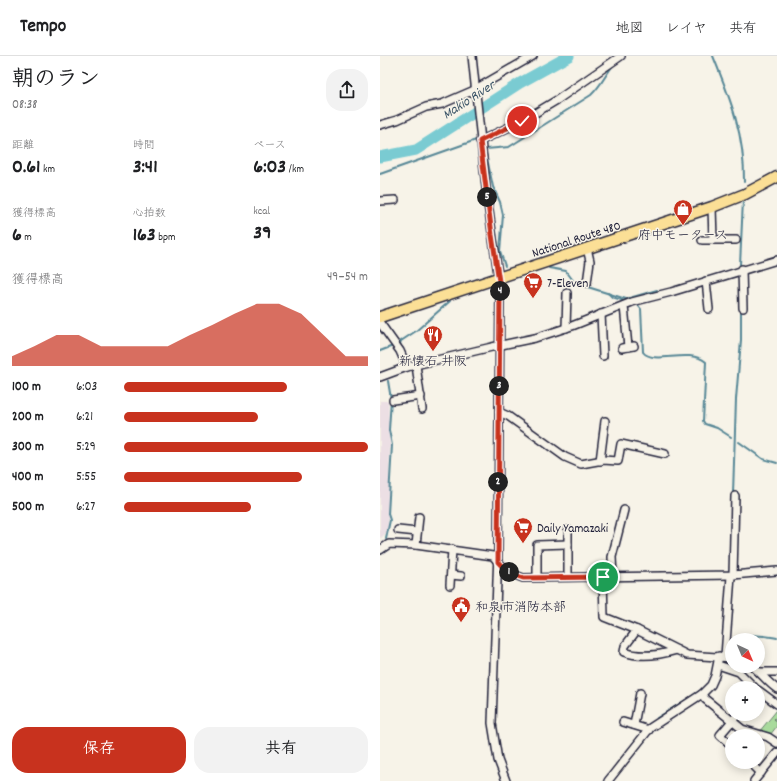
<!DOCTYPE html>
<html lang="ja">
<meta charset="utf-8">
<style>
body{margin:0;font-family:Dekko,"Klee One",sans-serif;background:#f2f2f2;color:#202124;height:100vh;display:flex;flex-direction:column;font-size:15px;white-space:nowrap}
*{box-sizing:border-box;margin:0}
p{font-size:13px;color:#757577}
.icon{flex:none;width:22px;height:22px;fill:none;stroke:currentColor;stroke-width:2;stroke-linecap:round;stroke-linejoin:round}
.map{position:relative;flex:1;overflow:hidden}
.sheet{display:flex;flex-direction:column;background:#fff;width:380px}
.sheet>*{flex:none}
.needle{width:26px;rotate:136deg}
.controls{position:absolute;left:345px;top:577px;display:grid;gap:8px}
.controls a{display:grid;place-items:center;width:40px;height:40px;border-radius:50%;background:#fff;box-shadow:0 2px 10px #0003;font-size:20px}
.pin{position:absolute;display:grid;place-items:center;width:34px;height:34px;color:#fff;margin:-17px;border:2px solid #fff;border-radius:50%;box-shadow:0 1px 4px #0007}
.km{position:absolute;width:20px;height:20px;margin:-10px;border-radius:50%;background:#222;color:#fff;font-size:11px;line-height:20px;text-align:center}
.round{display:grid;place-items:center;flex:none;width:42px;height:42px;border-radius:16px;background:#f2f2f2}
.headline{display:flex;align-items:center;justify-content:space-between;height:68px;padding:0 12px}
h1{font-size:22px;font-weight:700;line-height:30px}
.stats{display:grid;grid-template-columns:repeat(3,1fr);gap:6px;height:68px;padding:4px 12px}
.stats div{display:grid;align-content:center}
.stats b{font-size:20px;font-weight:700}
.stats small{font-size:11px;font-weight:400}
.stats p{font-size:11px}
.chart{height:112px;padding:8px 12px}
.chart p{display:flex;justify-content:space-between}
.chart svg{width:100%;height:72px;margin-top:4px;fill:#c8321e;opacity:.7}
.button{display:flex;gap:8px;margin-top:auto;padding:8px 12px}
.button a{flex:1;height:46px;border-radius:16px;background:#c8321e;color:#fff;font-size:16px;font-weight:700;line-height:46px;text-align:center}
.button a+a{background:#f2f2f2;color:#202124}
ul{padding:0 12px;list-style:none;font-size:13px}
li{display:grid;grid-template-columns:64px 48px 1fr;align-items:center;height:30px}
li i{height:10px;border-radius:5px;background:#c8321e}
header{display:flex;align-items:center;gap:24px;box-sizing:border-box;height:56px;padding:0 20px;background:#fff;border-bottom:1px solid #e0e0e0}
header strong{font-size:19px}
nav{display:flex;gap:22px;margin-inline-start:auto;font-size:14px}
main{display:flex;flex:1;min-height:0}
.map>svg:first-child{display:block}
.built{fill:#ecdfe4}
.park{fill:#a8da9c;stroke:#657e6c}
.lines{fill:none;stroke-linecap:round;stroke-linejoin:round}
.stream{stroke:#578796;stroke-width:2}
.river{stroke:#7acbd2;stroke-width:11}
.minor-casing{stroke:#22223b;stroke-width:10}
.highway-casing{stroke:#22223b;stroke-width:13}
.minor{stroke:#f7f3e8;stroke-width:7}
.highway{stroke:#fbdf96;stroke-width:10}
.route-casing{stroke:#fff;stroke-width:8}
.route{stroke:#c8321e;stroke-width:5}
.labels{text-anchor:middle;stroke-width:3;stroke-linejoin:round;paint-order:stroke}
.poi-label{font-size:13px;fill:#22223b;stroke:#f7f3e8;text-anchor:start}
.street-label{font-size:13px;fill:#22223b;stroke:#f7f3e8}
.water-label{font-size:14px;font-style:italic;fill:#3c5568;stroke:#f7f3e8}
</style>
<header>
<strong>Tempo</strong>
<nav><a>地図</a><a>レイヤ</a><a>共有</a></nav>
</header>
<main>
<section class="sheet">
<div class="headline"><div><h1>朝のラン</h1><p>08:38</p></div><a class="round"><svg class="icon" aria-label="share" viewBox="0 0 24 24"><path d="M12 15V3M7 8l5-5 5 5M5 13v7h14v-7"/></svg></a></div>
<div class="stats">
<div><p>距離</p><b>0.61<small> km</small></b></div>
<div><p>時間</p><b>3:41</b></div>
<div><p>ペース</p><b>6:03<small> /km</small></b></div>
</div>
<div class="stats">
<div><p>獲得標高</p><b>6<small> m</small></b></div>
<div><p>心拍数</p><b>163<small> bpm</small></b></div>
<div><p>kcal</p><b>39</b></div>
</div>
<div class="chart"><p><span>獲得標高</span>49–54 m</p>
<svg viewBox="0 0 160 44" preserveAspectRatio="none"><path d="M0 44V38L10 32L20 25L30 25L40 32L50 32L60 32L70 32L80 25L90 19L100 12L110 6L120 6L130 12L140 25L150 38L160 38V44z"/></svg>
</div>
<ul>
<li><b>100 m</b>6:03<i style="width:67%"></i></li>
<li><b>200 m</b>6:21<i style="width:55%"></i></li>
<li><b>300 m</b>5:29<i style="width:100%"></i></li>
<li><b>400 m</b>5:55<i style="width:73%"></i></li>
<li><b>500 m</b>6:27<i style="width:52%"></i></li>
</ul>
<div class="button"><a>保存</a><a>共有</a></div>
</section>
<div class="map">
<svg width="397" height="725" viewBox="0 0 397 725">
<rect width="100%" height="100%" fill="#f7f3e8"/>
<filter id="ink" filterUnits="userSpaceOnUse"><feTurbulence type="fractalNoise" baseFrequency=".025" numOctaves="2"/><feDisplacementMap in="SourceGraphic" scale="8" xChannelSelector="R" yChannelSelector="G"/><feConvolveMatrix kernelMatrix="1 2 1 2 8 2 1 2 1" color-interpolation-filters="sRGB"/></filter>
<g filter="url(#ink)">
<!-- built -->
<path class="built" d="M0,345H8L10,389L8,470L7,476L1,482L0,481Z"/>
<!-- park -->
<path class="park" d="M397,654V660L394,663L397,666V670L390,679L379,676Z"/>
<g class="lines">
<!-- stream -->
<g class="stream">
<path d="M333,0C350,42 365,79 364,126"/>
<path d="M104,88L113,131L120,146L123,159L120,195L125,210"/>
<path d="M106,93L129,91L211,39C222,29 225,19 234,8"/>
<path d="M0,118L96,84"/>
<path d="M360,209L363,144"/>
<path d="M169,212L186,215L195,227L246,243L277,234"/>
<path d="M228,237L232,241L245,245"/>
<path d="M257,248L261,253L263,296C274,310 308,291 326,306L323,365L325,368L337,372L351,381"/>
<path d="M0,295L13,290"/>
<path d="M23,295L20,288L21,285L36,275L70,245"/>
<path d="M359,386L383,403L397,407"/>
<path d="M353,438L356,343L361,284V253"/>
<path d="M6,483L10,464L8,458L12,389L9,374L11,343L8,325"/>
<path d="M355,584C368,576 383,580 397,582"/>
<path d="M348,589L352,586"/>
<path d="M277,662L320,635"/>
</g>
<!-- river -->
<path class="river" d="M0,101L36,94L140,27L189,0"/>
<defs>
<g id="minor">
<path d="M92,0L107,141L120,232L118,496L112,667L118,704L126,725"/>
<path d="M0,69L17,64L46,51L62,48L92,35L153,0"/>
<path d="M100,85L142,65L177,44L241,0"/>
<path d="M0,145L15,144"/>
<path d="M332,151L333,184"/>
<path d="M322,184H356"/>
<path d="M362,213L363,252"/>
<path d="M326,225L329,253"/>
<path d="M207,227L210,205L207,192"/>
<path d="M244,250L248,291"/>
<path d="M221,258L223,300"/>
<path d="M0,267L20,295L27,311"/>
<path d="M186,272L187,237"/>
<path d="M242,292L254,290"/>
<path d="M36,309L42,353"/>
<path d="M0,321L27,311L112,291L155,282L192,270L252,246L291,236L397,204"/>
<path d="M13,344L41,340"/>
<path d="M119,356L128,360L185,401L201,408L223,404L238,405L241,388L285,398"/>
<path d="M220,405L225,365"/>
<path d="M18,474L37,476"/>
<path d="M188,474V521"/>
<path d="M36,489L39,461"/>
<path d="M0,494L9,488L36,489L113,500C122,511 129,517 143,522L353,519L397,515"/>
<path d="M71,519L81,520"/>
<path d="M353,519L355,440"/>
<path d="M157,521V489L188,488"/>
<path d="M223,521L224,561L257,574L307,599L352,602"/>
<path d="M233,521L232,501L244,454"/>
<path d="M70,529L72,493"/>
<path d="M257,574L245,590L244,596C260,602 280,599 297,594"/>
<path d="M345,600L351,520"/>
<path d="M341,610L359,616L375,632"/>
<path d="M372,610C381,617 387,626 397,633"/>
<path d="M380,616H397"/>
<path d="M378,634L397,648"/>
<path d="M322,638L325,643L362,673L388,681L397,687"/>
<path d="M243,666L269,674"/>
<path d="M254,669L260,637"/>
<path d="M352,690L340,679L358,658"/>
<path d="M370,706L381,717"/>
<path d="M228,725L270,672L322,638L331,629L335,620L339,600"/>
<path d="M374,725L397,697"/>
</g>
<path id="highway" d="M0,261L332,151L365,138L397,121"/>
</defs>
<!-- minor casing -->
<use href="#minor" class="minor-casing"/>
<!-- highway casing -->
<use href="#highway" class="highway-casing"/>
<!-- minor -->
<use href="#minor" class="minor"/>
<!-- highway -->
<use href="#highway" class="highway"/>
</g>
</g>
<g class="lines" filter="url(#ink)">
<defs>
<path id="route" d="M142,65L100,85L112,179L120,232L118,506C125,515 132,518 143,522L223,521"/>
</defs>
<!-- route casing -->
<use href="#route" class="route-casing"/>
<!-- route -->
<use href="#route" class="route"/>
</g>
<!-- icons -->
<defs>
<symbol id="shop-pin" viewBox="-11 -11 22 30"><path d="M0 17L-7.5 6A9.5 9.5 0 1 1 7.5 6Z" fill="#c8321e" stroke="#f7f3e8"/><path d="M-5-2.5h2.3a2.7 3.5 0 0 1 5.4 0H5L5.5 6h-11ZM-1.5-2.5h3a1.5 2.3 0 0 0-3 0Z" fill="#fff"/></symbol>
<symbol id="supermarket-pin" viewBox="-11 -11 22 30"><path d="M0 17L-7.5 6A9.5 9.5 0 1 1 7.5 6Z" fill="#c8321e" stroke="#f7f3e8"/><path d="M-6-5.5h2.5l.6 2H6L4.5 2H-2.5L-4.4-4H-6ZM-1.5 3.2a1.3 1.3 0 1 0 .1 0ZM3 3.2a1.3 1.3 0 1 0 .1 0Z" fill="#fff"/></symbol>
<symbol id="restaurant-pin" viewBox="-11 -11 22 30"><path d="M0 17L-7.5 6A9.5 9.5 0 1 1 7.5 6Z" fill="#c8321e" stroke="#f7f3e8"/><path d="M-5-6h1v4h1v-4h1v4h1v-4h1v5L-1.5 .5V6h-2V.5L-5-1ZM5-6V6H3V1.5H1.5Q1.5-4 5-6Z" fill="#fff"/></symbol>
<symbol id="civic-pin" viewBox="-11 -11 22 30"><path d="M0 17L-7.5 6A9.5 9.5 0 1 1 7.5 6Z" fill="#c8321e" stroke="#f7f3e8"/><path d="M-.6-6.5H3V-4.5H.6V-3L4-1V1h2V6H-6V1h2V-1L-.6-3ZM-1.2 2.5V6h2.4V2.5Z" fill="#fff"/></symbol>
</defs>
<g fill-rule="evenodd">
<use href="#shop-pin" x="292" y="142" width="22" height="30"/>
<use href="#supermarket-pin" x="142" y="215" width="22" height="30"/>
<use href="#restaurant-pin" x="42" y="268" width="22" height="30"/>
<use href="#supermarket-pin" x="132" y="460" width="22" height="30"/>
<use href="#civic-pin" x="70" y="539" width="22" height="30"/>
</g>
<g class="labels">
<!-- poi labels -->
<g class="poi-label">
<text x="303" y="183" text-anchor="middle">府中モータース</text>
<text x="167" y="231">7-Eleven</text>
<text x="53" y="309" text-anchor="middle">新懐石 井阪</text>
<text x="157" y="476">Daily Yamazaki</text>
<text x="95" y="555">和泉市消防本部</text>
</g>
<!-- street labels -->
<g class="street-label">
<text transform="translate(196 182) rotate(-18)" y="5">National Route 480</text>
</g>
<!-- water labels -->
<g class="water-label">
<text transform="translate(88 43) rotate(-33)" y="5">Makio River</text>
</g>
</g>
</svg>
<div class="controls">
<a><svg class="needle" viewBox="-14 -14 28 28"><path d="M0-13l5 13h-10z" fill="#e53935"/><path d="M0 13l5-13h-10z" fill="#757577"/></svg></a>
<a>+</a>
<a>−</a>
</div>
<div class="pin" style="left:223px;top:521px;background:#1e9e55"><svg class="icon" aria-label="arrive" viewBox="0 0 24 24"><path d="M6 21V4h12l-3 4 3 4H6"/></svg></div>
<div class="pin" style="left:142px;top:65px;background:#d93025"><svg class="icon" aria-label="check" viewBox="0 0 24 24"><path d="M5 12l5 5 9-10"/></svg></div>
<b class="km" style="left:129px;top:516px">1</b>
<b class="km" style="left:118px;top:426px">2</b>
<b class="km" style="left:119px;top:330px">3</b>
<b class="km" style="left:120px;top:235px">4</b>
<b class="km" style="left:107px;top:141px">5</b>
</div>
</main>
